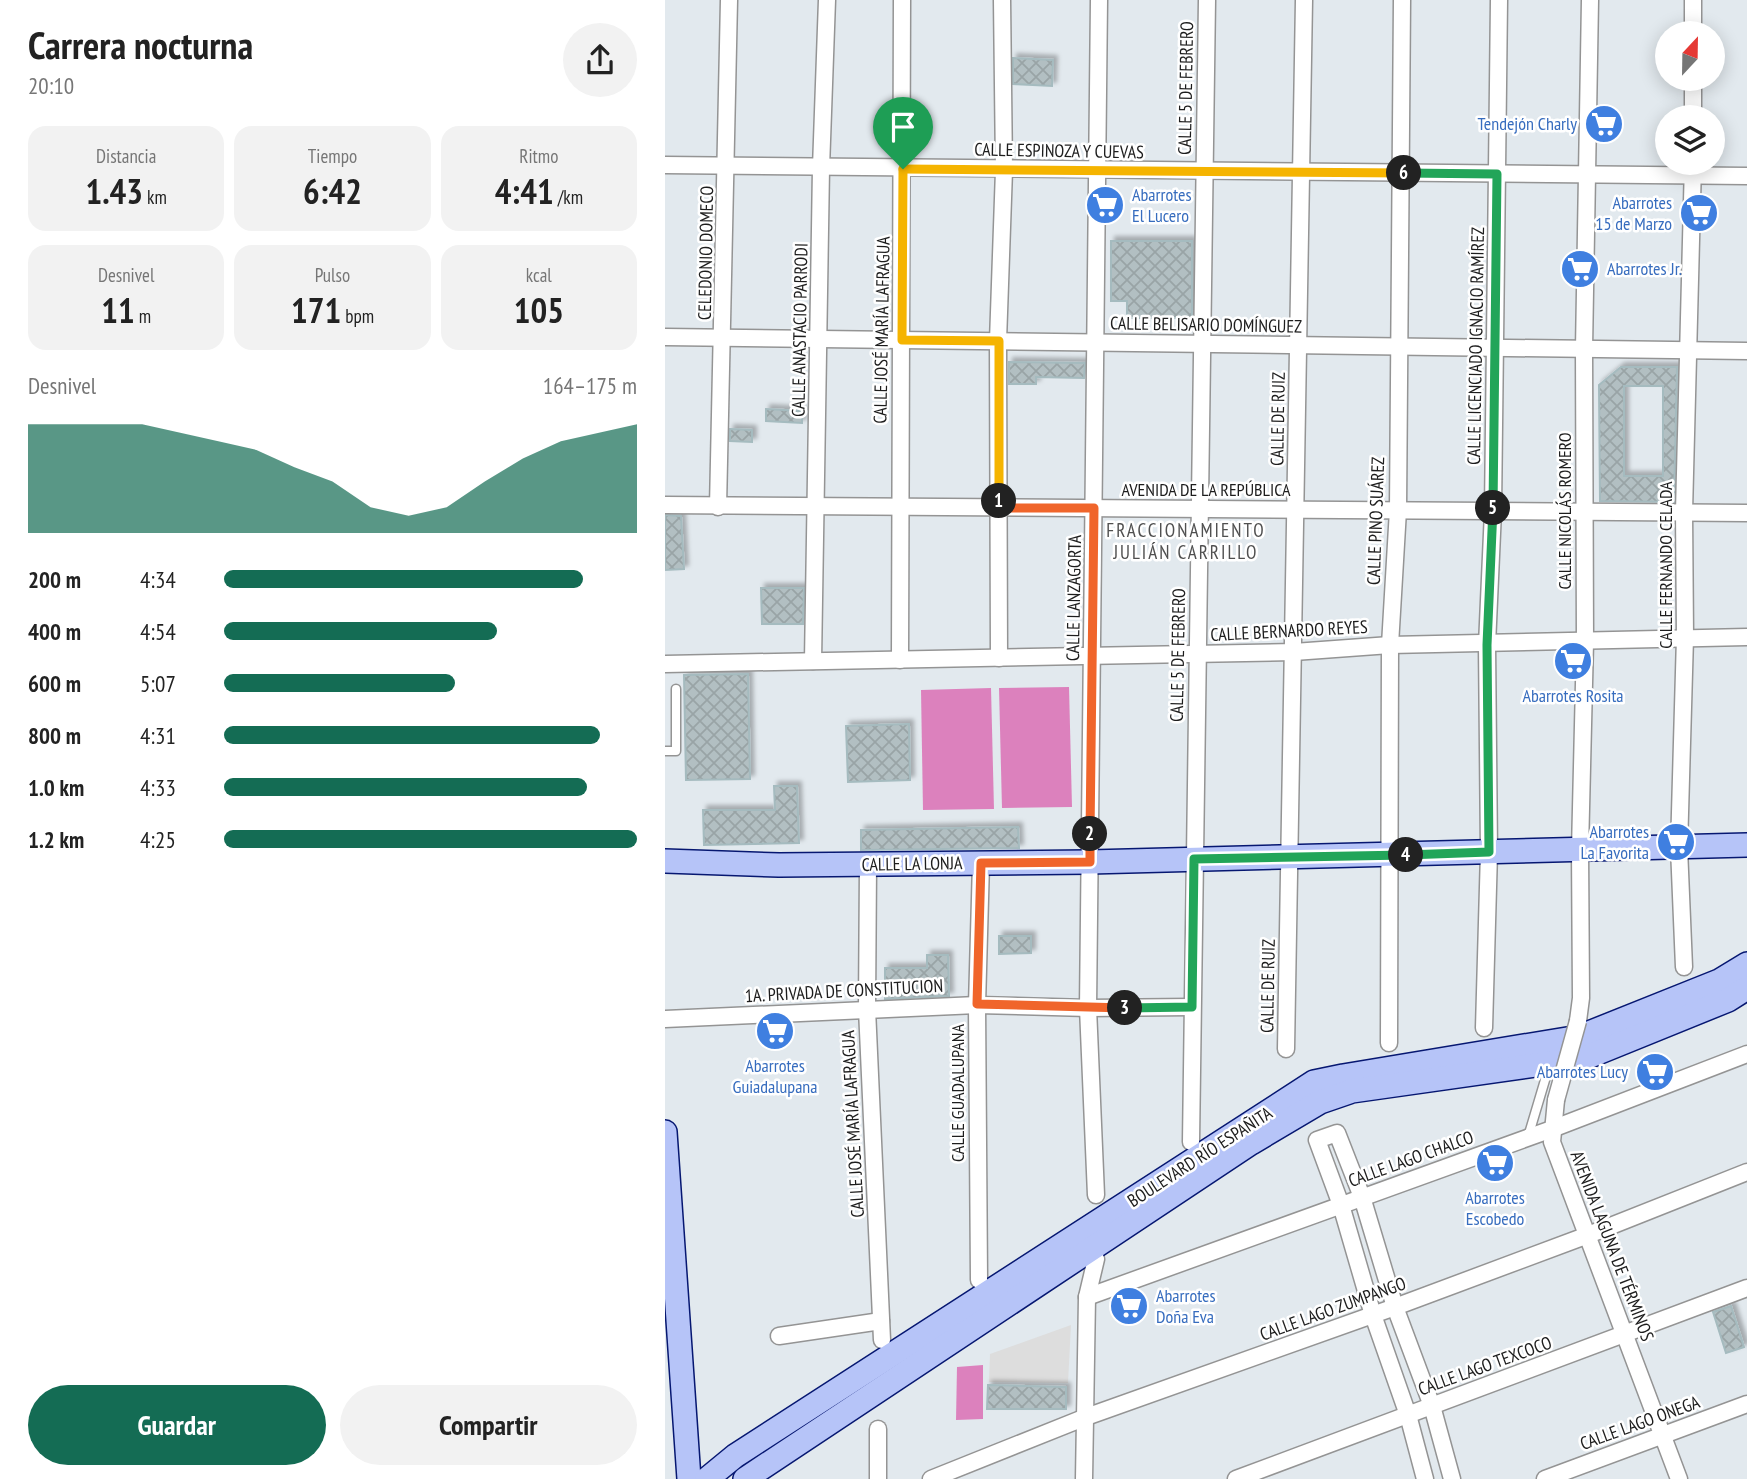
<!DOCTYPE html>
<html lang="es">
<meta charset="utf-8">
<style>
body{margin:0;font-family:"PT Sans Narrow",sans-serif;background:#f2f2f2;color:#222;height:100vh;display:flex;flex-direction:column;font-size:26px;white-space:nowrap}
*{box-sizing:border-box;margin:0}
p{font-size:23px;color:#767676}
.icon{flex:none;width:38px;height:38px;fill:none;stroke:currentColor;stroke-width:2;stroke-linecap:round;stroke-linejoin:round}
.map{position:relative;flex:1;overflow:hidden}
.side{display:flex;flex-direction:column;background:#fff;width:665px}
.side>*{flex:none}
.needle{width:46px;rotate:22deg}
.tools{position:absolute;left:990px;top:21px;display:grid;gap:14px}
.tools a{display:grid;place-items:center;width:70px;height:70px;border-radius:50%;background:#fff;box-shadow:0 4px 18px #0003;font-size:35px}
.pin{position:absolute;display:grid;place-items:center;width:60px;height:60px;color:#fff;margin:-72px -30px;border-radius:50% 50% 50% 0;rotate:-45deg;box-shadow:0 0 7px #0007}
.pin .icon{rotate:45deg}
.km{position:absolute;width:35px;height:35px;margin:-18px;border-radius:50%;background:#222;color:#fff;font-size:19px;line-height:35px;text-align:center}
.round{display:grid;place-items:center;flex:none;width:74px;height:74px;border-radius:37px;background:#f2f2f2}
.overview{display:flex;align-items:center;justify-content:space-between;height:119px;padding:0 28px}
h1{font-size:38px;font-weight:600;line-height:52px}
.stats{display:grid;grid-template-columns:repeat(3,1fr);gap:10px;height:119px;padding:7px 28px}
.stats div{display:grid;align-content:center;border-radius:18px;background:#f2f2f2;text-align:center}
.stats b{font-size:35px;font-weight:600}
.stats small{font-size:19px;font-weight:400}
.stats p{font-size:19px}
.chart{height:196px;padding:14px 28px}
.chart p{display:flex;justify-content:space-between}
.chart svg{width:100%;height:126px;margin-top:7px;fill:#146c54;opacity:.7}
.action{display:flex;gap:14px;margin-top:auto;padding:14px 28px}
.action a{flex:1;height:80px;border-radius:42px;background:#146c54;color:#fff;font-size:28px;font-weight:600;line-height:80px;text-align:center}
.action a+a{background:#f2f2f2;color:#222}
ul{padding:0 28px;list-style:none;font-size:23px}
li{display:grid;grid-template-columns:112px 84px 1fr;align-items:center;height:52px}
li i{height:18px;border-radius:9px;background:#146c54}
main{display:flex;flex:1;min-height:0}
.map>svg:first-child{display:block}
.pitch{fill:#dc81bd}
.parking{fill:#ddd}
.building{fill:url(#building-cross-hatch);stroke:#a5bbbf;stroke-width:2;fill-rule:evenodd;filter:url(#shadow)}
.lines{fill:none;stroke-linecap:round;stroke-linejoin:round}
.lane-casing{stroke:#949494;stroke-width:11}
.street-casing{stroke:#949494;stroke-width:19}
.secondary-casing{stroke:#061771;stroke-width:26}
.lane{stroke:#fff;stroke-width:8}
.street{stroke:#fff;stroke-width:16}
.secondary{stroke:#b6c4f8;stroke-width:23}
.street-bridge-casing{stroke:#949494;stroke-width:19;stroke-linecap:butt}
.street-bridge{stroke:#fff;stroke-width:16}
.split-1-casing{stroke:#fff;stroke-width:14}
.split-2-casing{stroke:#fff;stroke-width:14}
.split-3-casing{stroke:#fff;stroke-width:14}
.split-4-casing{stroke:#fff;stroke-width:14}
.split-5-casing{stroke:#fff;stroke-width:14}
.split-6-casing{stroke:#fff;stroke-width:14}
.split-7-casing{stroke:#fff;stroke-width:14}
.split-1{stroke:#f5b400;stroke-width:9}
.split-2{stroke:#f0652b;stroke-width:9}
.split-3{stroke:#f0652b;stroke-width:9}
.split-4{stroke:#22a559;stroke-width:9}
.split-5{stroke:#22a559;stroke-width:9}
.split-6{stroke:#22a559;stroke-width:9}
.split-7{stroke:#f5b400;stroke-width:9}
.labels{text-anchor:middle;stroke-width:5;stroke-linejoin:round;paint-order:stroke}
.street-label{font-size:18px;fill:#1d1d1d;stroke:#fff}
.shop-label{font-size:18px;fill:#366cbe;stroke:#fff;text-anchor:end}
.neighbourhood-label{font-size:19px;letter-spacing:2px;fill:#505050;stroke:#fff}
</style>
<main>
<section class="side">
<div class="overview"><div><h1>Carrera nocturna</h1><p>20:10</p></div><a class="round"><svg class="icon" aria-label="share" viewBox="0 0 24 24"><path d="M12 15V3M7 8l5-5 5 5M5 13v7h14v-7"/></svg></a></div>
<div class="stats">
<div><p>Distancia</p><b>1.43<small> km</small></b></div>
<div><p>Tiempo</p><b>6:42</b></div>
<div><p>Ritmo</p><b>4:41<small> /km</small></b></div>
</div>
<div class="stats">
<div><p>Desnivel</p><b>11<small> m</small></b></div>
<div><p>Pulso</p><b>171<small> bpm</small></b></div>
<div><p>kcal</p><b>105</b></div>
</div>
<div class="chart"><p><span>Desnivel</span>164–175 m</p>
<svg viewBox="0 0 160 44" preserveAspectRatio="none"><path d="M0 44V6L10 6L20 6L30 6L40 9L50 12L60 15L70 21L80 26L90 35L100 38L110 35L120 26L130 18L140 12L150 9L160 6V44z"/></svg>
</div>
<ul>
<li><b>200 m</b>4:34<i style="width:87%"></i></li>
<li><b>400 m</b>4:54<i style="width:66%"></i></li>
<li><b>600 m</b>5:07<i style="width:56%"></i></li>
<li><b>800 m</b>4:31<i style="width:91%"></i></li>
<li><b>1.0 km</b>4:33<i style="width:88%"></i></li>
<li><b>1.2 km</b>4:25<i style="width:100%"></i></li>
</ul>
<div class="action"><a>Guardar</a><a>Compartir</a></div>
</section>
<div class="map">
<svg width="1082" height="1479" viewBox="0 0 1082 1479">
<defs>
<pattern id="building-cross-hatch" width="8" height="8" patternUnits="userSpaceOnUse" patternTransform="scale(1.75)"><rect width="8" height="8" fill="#b2bfc2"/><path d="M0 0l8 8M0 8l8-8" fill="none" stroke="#99a4a6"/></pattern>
<filter id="shadow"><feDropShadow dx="4" dy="-4" stdDeviation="2" flood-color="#0004"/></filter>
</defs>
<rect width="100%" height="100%" fill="#e2e9ee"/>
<!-- pitch -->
<g class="pitch">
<path d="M404,687L407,807L337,808L334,688Z"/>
<path d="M326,688L329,809L258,810L256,690Z"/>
<path d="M318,1365V1419L291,1420L292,1367Z"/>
</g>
<!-- parking -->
<path class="parking" d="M406,1325L403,1383L324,1382L325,1354Z"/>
<!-- building -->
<g class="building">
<path d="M348,58L388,60L387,86L348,84Z"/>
<path d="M446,241H527V318H462V301H446Z"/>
<path d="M344,362L420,363L419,378L371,377V384H344Z"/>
<path d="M956,367H1012L1009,502L935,501L934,385ZM959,386H998V476H959Z"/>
<path d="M101,409L137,411V423L101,421Z"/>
<path d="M65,429L87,430V442L65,441Z"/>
<path d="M0,515L16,516L19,569L0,570Z"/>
<path d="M96,588H139L138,624H97Z"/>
<path d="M83,674L85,779L21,780L19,675Z"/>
<path d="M244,724L245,780L183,782L181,726Z"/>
<path d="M109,786H132L134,843L39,845L38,810H110Z"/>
<path d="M353,827L354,848L196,850V830Z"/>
<path d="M334,936H366V953L334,954Z"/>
<path d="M262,955H283L284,996L220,999V968H262Z"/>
<path d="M1066,1306L1079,1347L1061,1353L1048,1312Z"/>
<path d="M323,1385L401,1387V1409H322Z"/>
</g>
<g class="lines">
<defs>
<g id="lane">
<path d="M0,751H11V689"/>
<path d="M863,1137L883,1070"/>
</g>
<g id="street">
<path d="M1028,0V33"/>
<path d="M1028,79V117"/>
<path d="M0,165L1082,176"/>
<path d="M0,337L1082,351"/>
<path d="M0,505L1082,513"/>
<path d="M53,507L64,0"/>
<path d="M334,658L333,341L339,170L337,0"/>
<path d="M235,660L237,0"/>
<path d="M148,661L156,168L162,0"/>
<path d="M0,664L629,652L725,645L1082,637"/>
<path d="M203,865L202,1009L217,1340"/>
<path d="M1019,967L1014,848L1020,637L1019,512L1028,163"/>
<path d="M0,1019L312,1005L423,1008L527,1007"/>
<path d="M913,1021L916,998L915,850L920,642L919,349L925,0"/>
<path d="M819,1028L824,852L822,645L828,511L834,0"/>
<path d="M724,1043L725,645L733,510L737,0"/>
<path d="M621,1049L639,0"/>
<path d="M891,1100L887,1142L1014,1479"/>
<path d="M526,1142L542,0"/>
<path d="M431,1195L423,1008L434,0"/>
<path d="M314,1280L312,1005L316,863"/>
<path d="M422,1297L887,1129L1082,1054"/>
<path d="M114,1336L216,1321"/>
<path d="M213,1479V1429"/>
<path d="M266,1479L421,1417L730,1307L923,1235L1082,1172"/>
<path d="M419,1479L422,1297L431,1259"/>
<path d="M571,1479L1082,1288"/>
<path d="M760,1479L743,1415L708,1315L676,1205L652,1140L672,1133L697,1197L730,1307L767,1406L787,1479"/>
<path d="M880,1479L1082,1404"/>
</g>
<g id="secondary">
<path d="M0,861L114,865L425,862L1082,845"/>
<path d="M0,1132L24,1479"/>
<path d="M42,1479L70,1456L649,1082L678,1076L914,1037L1054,981L1082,964"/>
<path d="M80,1479L586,1143L655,1102L687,1091L920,1058L1063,1000L1082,988"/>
</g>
</defs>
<!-- lane casing -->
<use href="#lane" class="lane-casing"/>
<!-- street casing -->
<use href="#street" class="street-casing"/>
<!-- secondary casing -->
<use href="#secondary" class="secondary-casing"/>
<!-- lane -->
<use href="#lane" class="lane"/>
<!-- street -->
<use href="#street" class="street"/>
<!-- secondary -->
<use href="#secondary" class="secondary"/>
<defs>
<path id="street-bridge" d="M891,1100L913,1021"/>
</defs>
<!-- street-bridge casing -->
<use href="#street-bridge" class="street-bridge-casing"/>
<!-- street-bridge -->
<use href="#street-bridge" class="street-bridge"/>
</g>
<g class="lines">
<defs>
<path id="split-1" d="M238,169L237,340L334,341V501"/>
<path id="split-2" d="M334,501V508H429L425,834"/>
<path id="split-3" d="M425,834V862L316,863L312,1004L460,1008"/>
<path id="split-4" d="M460,1008L527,1007L529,859L741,855"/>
<path id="split-5" d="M741,855L824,852L822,645L828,508"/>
<path id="split-6" d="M739,173L832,174L828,508"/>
<path id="split-7" d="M238,169L739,173"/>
</defs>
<!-- split-1 casing -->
<use href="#split-1" class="split-1-casing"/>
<!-- split-2 casing -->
<use href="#split-2" class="split-2-casing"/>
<!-- split-3 casing -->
<use href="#split-3" class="split-3-casing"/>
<!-- split-4 casing -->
<use href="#split-4" class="split-4-casing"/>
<!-- split-5 casing -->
<use href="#split-5" class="split-5-casing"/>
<!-- split-6 casing -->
<use href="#split-6" class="split-6-casing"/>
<!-- split-7 casing -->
<use href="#split-7" class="split-7-casing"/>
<!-- split-1 -->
<use href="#split-1" class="split-1"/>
<!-- split-2 -->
<use href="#split-2" class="split-2"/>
<!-- split-3 -->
<use href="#split-3" class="split-3"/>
<!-- split-4 -->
<use href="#split-4" class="split-4"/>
<!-- split-5 -->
<use href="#split-5" class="split-5"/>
<!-- split-6 -->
<use href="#split-6" class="split-6"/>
<!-- split-7 -->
<use href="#split-7" class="split-7"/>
</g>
<!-- icons -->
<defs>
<symbol id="supermarket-disc" viewBox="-11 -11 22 22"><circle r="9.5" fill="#3f7fe0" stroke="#fff"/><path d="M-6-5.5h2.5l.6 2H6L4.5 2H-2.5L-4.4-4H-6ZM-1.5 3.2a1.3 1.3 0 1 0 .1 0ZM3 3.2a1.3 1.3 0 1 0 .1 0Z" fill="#fff"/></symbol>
</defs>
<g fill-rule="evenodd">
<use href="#supermarket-disc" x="917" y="102" width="44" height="44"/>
<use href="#supermarket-disc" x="418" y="183" width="44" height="44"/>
<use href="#supermarket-disc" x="1012" y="191" width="44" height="44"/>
<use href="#supermarket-disc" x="893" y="247" width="44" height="44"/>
<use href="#supermarket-disc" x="886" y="639" width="44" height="44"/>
<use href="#supermarket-disc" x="989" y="820" width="44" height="44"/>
<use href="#supermarket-disc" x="88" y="1009" width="44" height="44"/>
<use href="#supermarket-disc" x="968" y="1050" width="44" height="44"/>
<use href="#supermarket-disc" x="808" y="1141" width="44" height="44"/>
<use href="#supermarket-disc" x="442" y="1284" width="44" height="44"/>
</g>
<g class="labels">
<!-- street labels -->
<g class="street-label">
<text transform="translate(521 88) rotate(-89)" y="6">CALLE 5 DE FEBRERO</text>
<text transform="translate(394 151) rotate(1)" y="6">CALLE ESPINOZA Y CUEVAS</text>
<text transform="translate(41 253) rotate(-89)" y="6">CELEDONIO DOMECO</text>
<text transform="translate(541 325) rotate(1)" y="6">CALLE BELISARIO DOMÍNGUEZ</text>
<text transform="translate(135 330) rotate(-89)" y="6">CALLE ANASTACIO PARRODI</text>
<text transform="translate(217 330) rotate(-89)" y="6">CALLE JOSÉ MARÍA LAFRAGUA</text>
<text transform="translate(811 346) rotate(-89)" y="6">CALLE LICENCIADO IGNACIO RAMÍREZ</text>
<text transform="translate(613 419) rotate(-89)" y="6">CALLE DE RUIZ</text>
<text x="541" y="496">AVENIDA DE LA REPÚBLICA</text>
<text transform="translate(900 511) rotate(-90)" y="6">CALLE NICOLÁS ROMERO</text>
<text transform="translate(711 521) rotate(-88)" y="6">CALLE PINO SUÁREZ</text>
<text transform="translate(1001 565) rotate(-90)" y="6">CALLE FERNANDO CELADA</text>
<text transform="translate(409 598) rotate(-89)" y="6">CALLE LANZAGORTA</text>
<text transform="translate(624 631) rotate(-3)" y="6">CALLE BERNARDO REYES</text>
<text transform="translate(513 655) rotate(-89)" y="6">CALLE 5 DE FEBRERO</text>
<text transform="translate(247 864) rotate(-1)" y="6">CALLE LA LONJA</text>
<text transform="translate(603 986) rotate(-89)" y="6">CALLE DE RUIZ</text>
<text transform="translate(179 991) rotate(-3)" y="6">1A. PRIVADA DE CONSTITUCION</text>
<text transform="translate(293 1093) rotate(-90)" y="6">CALLE GUADALUPANA</text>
<text transform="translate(188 1124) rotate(-93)" y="6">CALLE JOSÉ MARÍA LAFRAGUA</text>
<text transform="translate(535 1157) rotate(-33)" y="6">BOULEVARD RÍO ESPAÑITA</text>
<text transform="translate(746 1159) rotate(-20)" y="6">CALLE LAGO CHALCO</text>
<text transform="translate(947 1246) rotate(69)" y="6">AVENIDA LAGUNA DE TÉRMINOS</text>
<text transform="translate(668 1309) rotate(-20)" y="6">CALLE LAGO ZUMPANGO</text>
<text transform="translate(820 1366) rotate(-20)" y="6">CALLE LAGO TEXCOCO</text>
<text transform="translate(975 1423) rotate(-20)" y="6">CALLE LAGO ONEGA</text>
</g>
<!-- shop labels -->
<g class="shop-label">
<text x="912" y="130">Tendejón Charly</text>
<text x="467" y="201" text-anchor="start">Abarrotes<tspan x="467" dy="21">El Lucero</tspan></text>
<text x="1007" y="209">Abarrotes<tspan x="1007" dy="21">15 de Marzo</tspan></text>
<text x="942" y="275" text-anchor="start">Abarrotes Jr.</text>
<text x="908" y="702" text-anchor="middle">Abarrotes Rosita</text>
<text x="984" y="838">Abarrotes<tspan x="984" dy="21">La Favorita</tspan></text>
<text x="110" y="1072" text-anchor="middle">Abarrotes<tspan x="110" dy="21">Guiadalupana</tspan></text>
<text x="963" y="1078">Abarrotes Lucy</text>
<text x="830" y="1204" text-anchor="middle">Abarrotes<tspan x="830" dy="21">Escobedo</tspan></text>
<text x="491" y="1302" text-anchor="start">Abarrotes<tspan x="491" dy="21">Doña Eva</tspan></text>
</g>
<!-- neighbourhood labels -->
<g class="neighbourhood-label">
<text x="521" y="537">FRACCIONAMIENTO<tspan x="521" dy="22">JULIÁN CARRILLO</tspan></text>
</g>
</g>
</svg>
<div class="tools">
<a><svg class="needle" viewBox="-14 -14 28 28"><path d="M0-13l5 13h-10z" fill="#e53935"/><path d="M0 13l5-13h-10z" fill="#767676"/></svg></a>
<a><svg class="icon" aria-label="layers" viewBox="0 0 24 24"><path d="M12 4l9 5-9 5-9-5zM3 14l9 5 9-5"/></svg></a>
</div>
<div class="pin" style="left:238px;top:169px;background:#1e9e55"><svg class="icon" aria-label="arrive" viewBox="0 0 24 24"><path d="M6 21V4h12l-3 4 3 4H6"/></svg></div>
<b class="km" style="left:334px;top:501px">1</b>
<b class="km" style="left:425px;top:834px">2</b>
<b class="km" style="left:460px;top:1008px">3</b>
<b class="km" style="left:741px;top:855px">4</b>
<b class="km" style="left:828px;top:508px">5</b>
<b class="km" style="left:739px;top:173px">6</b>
</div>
</main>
